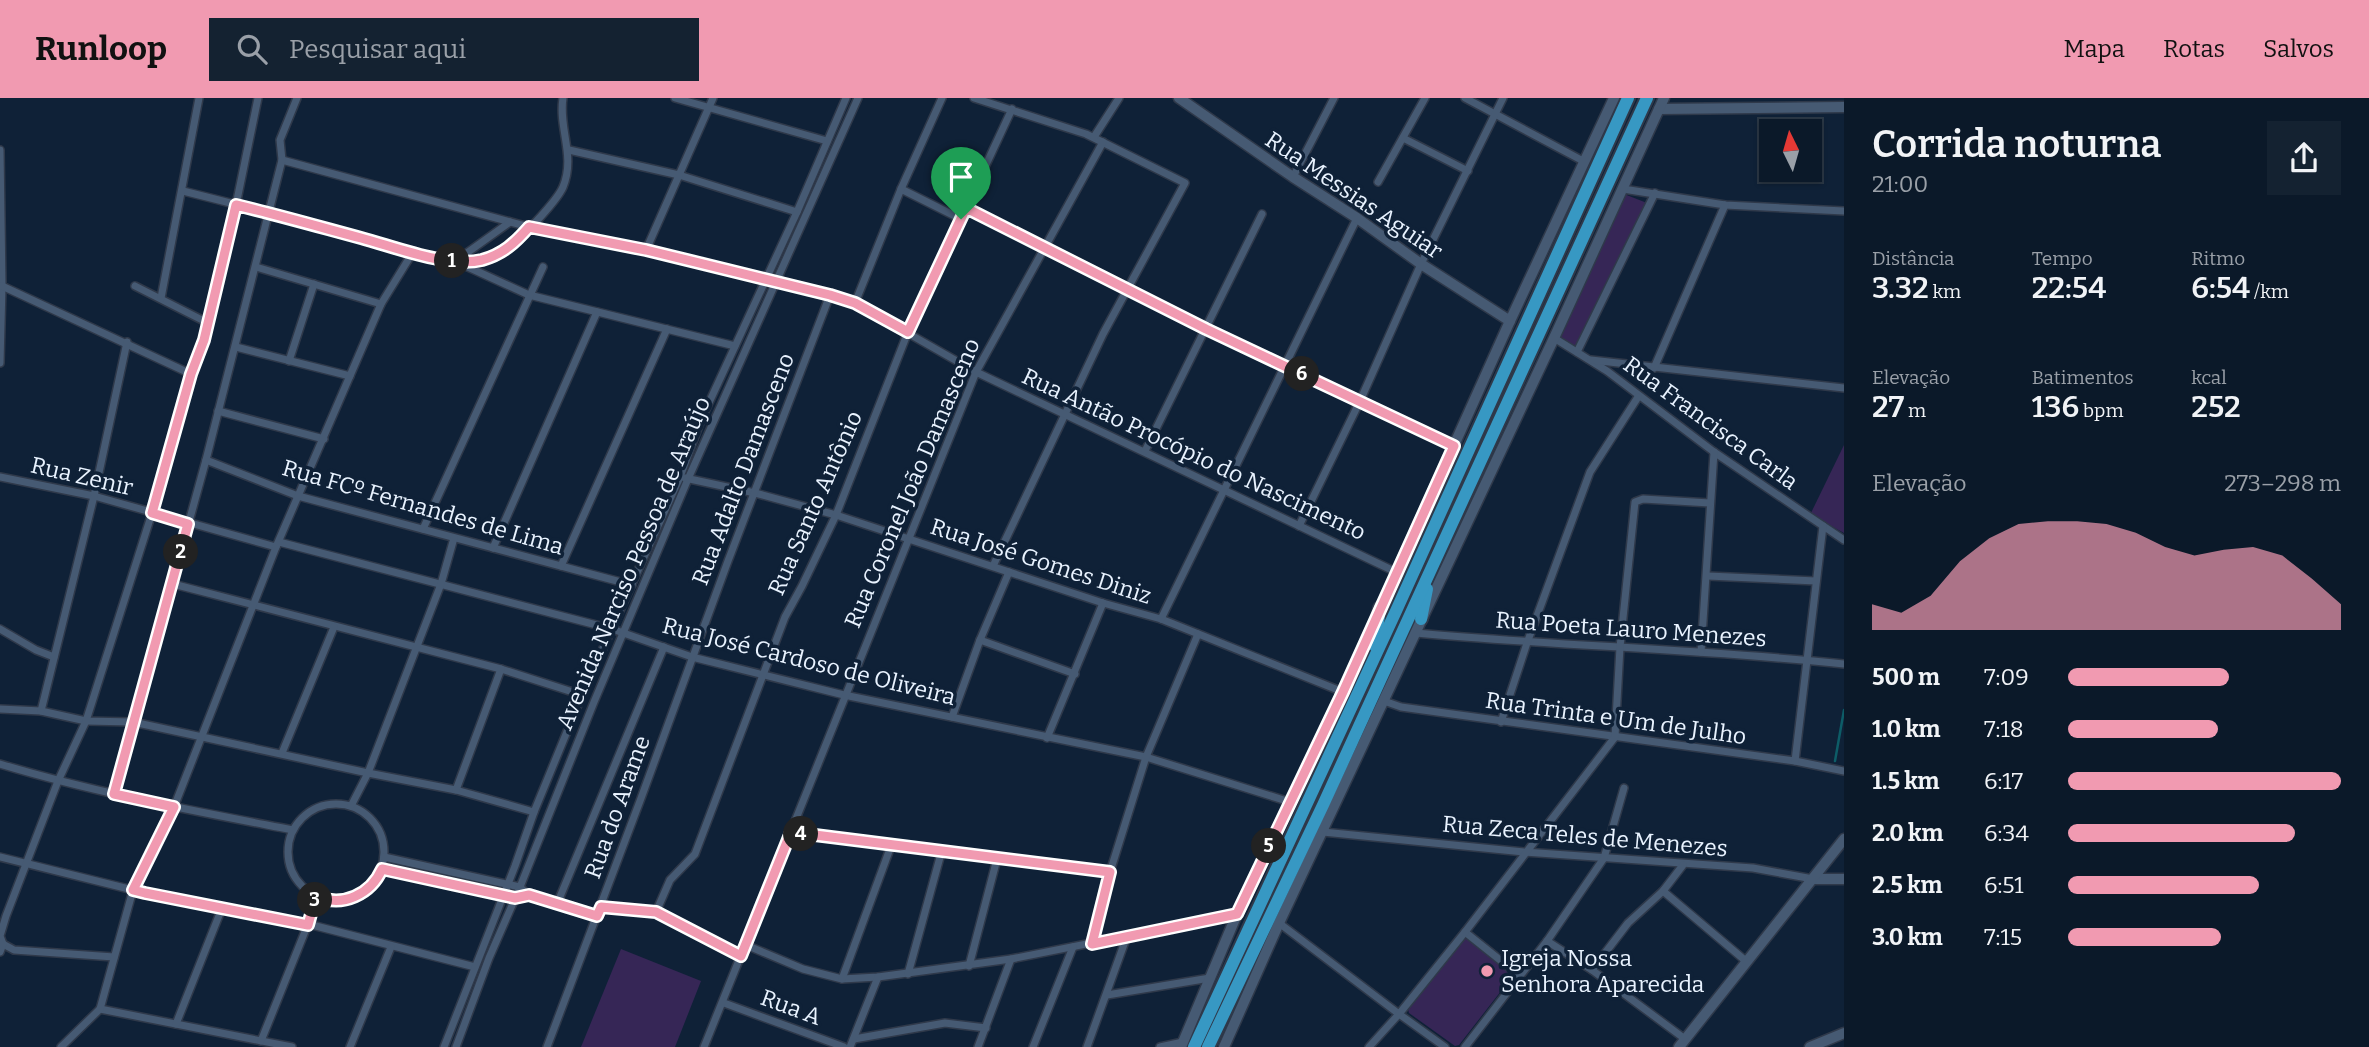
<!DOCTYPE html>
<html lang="pt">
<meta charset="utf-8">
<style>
body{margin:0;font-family:Bitter,serif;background:#142231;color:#f1f3f6;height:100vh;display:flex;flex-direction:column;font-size:26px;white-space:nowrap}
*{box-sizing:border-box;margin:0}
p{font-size:23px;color:#9aa0a8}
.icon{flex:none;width:38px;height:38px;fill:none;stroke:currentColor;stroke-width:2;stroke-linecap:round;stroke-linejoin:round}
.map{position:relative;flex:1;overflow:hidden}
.drawer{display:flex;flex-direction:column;background:#0b1929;width:525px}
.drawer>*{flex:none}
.needle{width:46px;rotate:355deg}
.tools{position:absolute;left:1759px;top:21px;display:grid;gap:14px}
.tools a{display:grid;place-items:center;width:63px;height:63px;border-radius:0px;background:#0b1929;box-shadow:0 2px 5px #0004,0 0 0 2px #2b3846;font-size:35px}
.pin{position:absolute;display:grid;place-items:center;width:60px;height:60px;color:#fff;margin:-72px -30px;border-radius:50% 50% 50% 0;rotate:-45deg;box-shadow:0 0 7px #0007}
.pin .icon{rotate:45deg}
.km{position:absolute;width:35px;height:35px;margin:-18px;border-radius:50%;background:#222;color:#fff;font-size:19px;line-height:35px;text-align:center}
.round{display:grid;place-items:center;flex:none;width:74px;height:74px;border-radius:0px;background:#142231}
.overview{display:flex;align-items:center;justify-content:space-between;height:119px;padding:0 28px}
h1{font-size:38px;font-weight:600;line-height:52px}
.metrics{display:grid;grid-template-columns:repeat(3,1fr);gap:10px;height:119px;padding:7px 28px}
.metrics div{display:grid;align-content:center}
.metrics b{font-size:30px;font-weight:600}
.metrics small{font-size:19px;font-weight:400}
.metrics p{font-size:19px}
.chart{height:196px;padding:14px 28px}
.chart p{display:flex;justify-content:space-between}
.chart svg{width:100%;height:126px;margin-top:7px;fill:#f19ab1;opacity:.7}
ul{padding:0 28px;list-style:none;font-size:23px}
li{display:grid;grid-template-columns:112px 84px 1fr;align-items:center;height:52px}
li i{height:18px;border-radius:9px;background:#f19ab1}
header{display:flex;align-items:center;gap:42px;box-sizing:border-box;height:98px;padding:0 35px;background:#f19ab1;color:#111}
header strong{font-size:33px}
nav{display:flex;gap:38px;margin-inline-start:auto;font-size:24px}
.search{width:490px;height:63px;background:#142231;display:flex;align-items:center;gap:18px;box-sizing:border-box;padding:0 24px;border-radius:0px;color:#9aa0a8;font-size:26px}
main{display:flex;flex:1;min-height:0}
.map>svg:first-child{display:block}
.green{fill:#362656}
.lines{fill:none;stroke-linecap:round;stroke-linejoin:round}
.stream{stroke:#0d5c67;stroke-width:2.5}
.street-casing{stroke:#2f394a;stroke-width:10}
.secondary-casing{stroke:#2f394a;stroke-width:13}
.highway-casing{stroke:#2f394a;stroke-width:16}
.street{stroke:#465a73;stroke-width:7}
.secondary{stroke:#465a73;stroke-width:10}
.highway{stroke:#3798c3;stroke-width:12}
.route-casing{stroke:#fff;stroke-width:14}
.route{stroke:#f19ab1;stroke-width:9}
.poi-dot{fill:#f19ab1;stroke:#0f2137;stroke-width:2.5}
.labels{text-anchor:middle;stroke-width:7;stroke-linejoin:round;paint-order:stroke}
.street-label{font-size:23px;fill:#e9f3ff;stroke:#0f2137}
.poi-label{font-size:23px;fill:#e9f3ff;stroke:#0f2137;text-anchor:start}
</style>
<header>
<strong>Runloop</strong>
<div class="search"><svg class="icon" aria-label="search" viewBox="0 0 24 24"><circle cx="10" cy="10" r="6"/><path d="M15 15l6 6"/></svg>Pesquisar aqui</div>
<nav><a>Mapa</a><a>Rotas</a><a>Salvos</a></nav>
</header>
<main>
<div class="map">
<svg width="1844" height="949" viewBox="0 0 1844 949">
<rect width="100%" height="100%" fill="#0f2137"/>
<!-- green -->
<g class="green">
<path d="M1624,96L1647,105L1576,250L1558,239Z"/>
<path d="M1844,347V435L1810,417Z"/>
<path d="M1465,838L1510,876L1508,884L1459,947L1455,948L1409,915L1408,911Z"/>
<path d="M621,851L701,883L675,949H581Z"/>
</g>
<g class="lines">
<!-- stream -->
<path class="stream" d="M1835,663L1844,612"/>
<defs>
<g id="street">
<path d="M675,0L827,43"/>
<path d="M974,0L1086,36L1185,85L1103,236L993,468"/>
<path d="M1465,0L1585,64"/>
<path d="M1094,39L1119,0"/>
<path d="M1403,40L1468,73"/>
<path d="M0,52L2,188L0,265"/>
<path d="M569,52L679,77L797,114"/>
<path d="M282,62L529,129L646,152L855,205L976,274L1396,474"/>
<path d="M1293,79L1334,0"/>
<path d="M1378,84L1425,0"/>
<path d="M901,91L961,121"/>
<path d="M1623,91L1725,107L1844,113"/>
<path d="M183,93C239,107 296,122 352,138C390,148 438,167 477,163C485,162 495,158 502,155C516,147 557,103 563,89C576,58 558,30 563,0"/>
<path d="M966,109L1206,231L1454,348"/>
<path d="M646,152L713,0"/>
<path d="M457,162L510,124"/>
<path d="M459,165L529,197L735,248"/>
<path d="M256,169L381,206"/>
<path d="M2,188L191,276"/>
<path d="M135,188L208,225"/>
<path d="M161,200L199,0"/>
<path d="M855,205L901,91L942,0"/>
<path d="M1554,240L1607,273L1714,354L1844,442"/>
<path d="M236,249L350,278"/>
<path d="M1577,254L1655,95"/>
<path d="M1591,262L1844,290"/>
<path d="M289,263L314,186"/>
<path d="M1654,270L1725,107"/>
<path d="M218,313L324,341"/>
<path d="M1145,353L1262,116"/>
<path d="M206,362L298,398L632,487"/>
<path d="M0,379L94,398L276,449"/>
<path d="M685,380L755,395L836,417L1103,505L1161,521L1343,594"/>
<path d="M1299,428L1360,303L1421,166L1503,0"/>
<path d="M423,431L543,169"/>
<path d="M279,444L612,531L692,559L844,597L1146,659L1290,704"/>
<path d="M493,450L597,214"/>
<path d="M561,468L667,231"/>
<path d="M1708,478L1816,483"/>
<path d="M173,486L501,571L582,597"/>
<path d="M1161,521L1357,120"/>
<path d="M0,531L36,552L54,559"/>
<path d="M1416,535C1558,548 1702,551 1844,566"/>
<path d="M980,542L1075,576"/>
<path d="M1701,554L1714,354"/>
<path d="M1384,603L1401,609L1795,663L1844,673"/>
<path d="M0,611L41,613L86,623L133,624L368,675L456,692L534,714"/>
<path d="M41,613L94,398L127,244"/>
<path d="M952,619L980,542L1009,474"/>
<path d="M1501,624L1527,545L1590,374L1638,299"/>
<path d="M1047,640L1103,505"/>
<path d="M282,655L334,529"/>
<path d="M1795,663L1823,428"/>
<path d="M0,666C96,695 195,713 293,732"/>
<path d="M456,692L501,571"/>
<path d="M114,696L206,362L282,62L280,42L297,0"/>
<circle cx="336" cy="754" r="48"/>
<path d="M351,708L368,675L441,486L454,440"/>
<path d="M1323,734L1524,754L1753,770L1813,781"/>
<path d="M791,735L1110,774"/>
<path d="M0,759L145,795L308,826L475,869"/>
<path d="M384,759L520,789L529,798L597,818"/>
<path d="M382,771L515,800L529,798"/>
<path d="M1663,793L1747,864"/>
<path d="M557,806L664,549"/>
<path d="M601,809L656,814L741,858"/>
<path d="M656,814L670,782L695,756L785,519L802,488L836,417L908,234L1012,11"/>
<path d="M1279,825L1399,916L1445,949"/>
<path d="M1465,834L1520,878"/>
<path d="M1547,843L1592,872L1685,941"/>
<path d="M3,846L14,852L114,859"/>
<path d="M1092,846L1110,774L1146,659L1198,536"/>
<path d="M746,847L803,871L842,881L878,879L1011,861L1237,816"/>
<path d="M0,854L3,846L0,838L6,818L58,683L86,623L152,415L191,276L208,225L236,107L258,0"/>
<path d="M969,868L997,761"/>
<path d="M1592,872L1628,825L1663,793L1683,767"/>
<path d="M908,876L942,752"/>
<path d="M842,881L891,748"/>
<path d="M1107,897L1210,880"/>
<path d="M724,905L844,949"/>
<path d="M100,911L292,949"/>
<path d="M176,926L222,810"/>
<path d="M854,941L945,925L986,930"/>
<path d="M261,943L308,826L316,798"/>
<path d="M61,949L100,911L133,792L174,709L276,449L381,206L413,154"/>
<path d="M350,949L391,849"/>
<path d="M444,949L515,768L534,714L582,597L680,379L701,322L797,114L846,0"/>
<path d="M456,949L489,860L520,789L594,604L688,381L858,0"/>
<path d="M547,949L640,703L728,463L830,197"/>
<path d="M704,949L976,274L1103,44"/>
<path d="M850,949L878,879"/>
<path d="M978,949L1011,861"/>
<path d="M1033,949L1073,849"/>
<path d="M1087,949L1127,838"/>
<path d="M1160,949L1183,944"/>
<path d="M1369,949L1399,916L1465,834L1615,639L1620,549L1635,404L1643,401L1710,405"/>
<path d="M1465,949L1547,843L1604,760L1624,690"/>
</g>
<g id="secondary">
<path d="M1179,0L1293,79L1357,120L1421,166L1510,223"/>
<path d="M1659,11L1844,9"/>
<path d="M1813,781H1844"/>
<path d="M1181,949L1237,816L1343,594L1510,223L1614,0"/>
<path d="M1224,949L1279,825L1554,240L1664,0"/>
<path d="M1679,949L1844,741"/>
<path d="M1810,949L1844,935"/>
</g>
<g id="highway">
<path d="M1421,521L1427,491"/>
<path d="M1375,548L1380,510"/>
<path d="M1194,949L1396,513L1628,0"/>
<path d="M1208,949L1323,707L1647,0"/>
</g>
</defs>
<!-- street casing -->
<use href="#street" class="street-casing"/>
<!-- secondary casing -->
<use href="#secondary" class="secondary-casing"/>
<!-- highway casing -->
<use href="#highway" class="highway-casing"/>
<!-- street -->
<use href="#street" class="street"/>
<!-- secondary -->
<use href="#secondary" class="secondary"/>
<!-- highway -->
<use href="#highway" class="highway"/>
</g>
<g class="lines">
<defs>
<path id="route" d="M236,107C278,117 320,129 361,140C395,149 447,170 482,162C503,156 515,145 529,129L646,152L830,197L855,205L908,234L966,110L1206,231L1454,348L1343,594L1237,816L1092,846L1110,774L791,734L741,858L656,814L601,809L597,818L529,797L515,800L382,771C371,796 343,810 316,798L308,827L145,795L133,792L174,709L114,696L188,426L152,415L191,276L204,242Z"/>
</defs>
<!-- route casing -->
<use href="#route" class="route-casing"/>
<!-- route -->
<use href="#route" class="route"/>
</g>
<!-- markers -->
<circle class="poi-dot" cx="1487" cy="873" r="7"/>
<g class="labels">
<!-- street labels -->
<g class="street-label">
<text transform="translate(1354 97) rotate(34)" y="8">Rua Messias Aguiar</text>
<text transform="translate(1711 325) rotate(36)" y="8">Rua Francisca Carla</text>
<text transform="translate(1194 356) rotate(25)" y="8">Rua Antão Procópio do Nascimento</text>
<text transform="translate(743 371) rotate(-69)" y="8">Rua Adalto Damasceno</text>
<text transform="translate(82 378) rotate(13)" y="8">Rua Zenir</text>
<text transform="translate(912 385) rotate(-67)" y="8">Rua Coronel João Damasceno</text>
<text transform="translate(815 405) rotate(-66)" y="8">Rua Santo Antônio</text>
<text transform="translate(423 409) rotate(16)" y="8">Rua FCº Fernandes de Lima</text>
<text transform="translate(1041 463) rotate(18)" y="8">Rua José Gomes Diniz</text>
<text transform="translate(633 465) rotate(-67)" y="8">Avenida Narciso Pessoa de Araújo</text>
<text transform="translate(1631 531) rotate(4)" y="8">Rua Poeta Lauro Menezes</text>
<text transform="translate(809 563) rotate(14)" y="8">Rua José Cardoso de Oliveira</text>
<text transform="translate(1616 620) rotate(8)" y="8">Rua Trinta e Um de Julho</text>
<text transform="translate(617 709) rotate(-70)" y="8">Rua do Arame</text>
<text transform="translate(1585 738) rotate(5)" y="8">Rua Zeca Teles de Menezes</text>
<text transform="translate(791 909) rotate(20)" y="8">Rua A</text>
</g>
<!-- poi labels -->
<g class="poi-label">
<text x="1501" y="868">Igreja Nossa<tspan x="1501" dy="26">Senhora Aparecida</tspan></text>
</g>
</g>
</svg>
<div class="tools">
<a><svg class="needle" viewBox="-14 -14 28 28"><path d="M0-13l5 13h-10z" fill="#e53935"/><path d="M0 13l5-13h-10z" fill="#9aa0a8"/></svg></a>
</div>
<div class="pin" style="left:961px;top:121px;background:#1e9e55"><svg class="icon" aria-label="arrive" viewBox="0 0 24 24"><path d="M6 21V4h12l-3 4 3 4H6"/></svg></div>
<b class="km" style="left:452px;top:163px">1</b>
<b class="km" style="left:181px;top:454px">2</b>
<b class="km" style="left:315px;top:802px">3</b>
<b class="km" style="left:801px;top:736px">4</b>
<b class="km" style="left:1269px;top:748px">5</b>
<b class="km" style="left:1302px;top:276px">6</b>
</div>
<section class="drawer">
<div class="overview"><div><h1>Corrida noturna</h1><p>21:00</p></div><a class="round"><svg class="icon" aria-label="share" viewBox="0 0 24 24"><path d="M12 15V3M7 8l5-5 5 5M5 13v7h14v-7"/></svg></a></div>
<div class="metrics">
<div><p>Distância</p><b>3.32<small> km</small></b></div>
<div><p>Tempo</p><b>22:54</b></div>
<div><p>Ritmo</p><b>6:54<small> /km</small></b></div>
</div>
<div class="metrics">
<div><p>Elevação</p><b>27<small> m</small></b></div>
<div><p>Batimentos</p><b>136<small> bpm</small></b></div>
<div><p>kcal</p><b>252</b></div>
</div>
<div class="chart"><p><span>Elevação</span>273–298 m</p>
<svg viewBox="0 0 160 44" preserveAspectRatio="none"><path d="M0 44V35L10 38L20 32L30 20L40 12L50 7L60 6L70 6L80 7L90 10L100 15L110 18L120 16L130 15L140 18L150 26L160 35V44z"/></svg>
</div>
<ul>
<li><b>500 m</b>7:09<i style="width:59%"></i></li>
<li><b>1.0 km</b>7:18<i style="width:55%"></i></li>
<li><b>1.5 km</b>6:17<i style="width:100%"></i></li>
<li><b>2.0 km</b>6:34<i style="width:83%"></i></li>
<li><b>2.5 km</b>6:51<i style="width:70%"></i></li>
<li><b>3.0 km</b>7:15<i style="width:56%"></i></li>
</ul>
</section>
</main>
